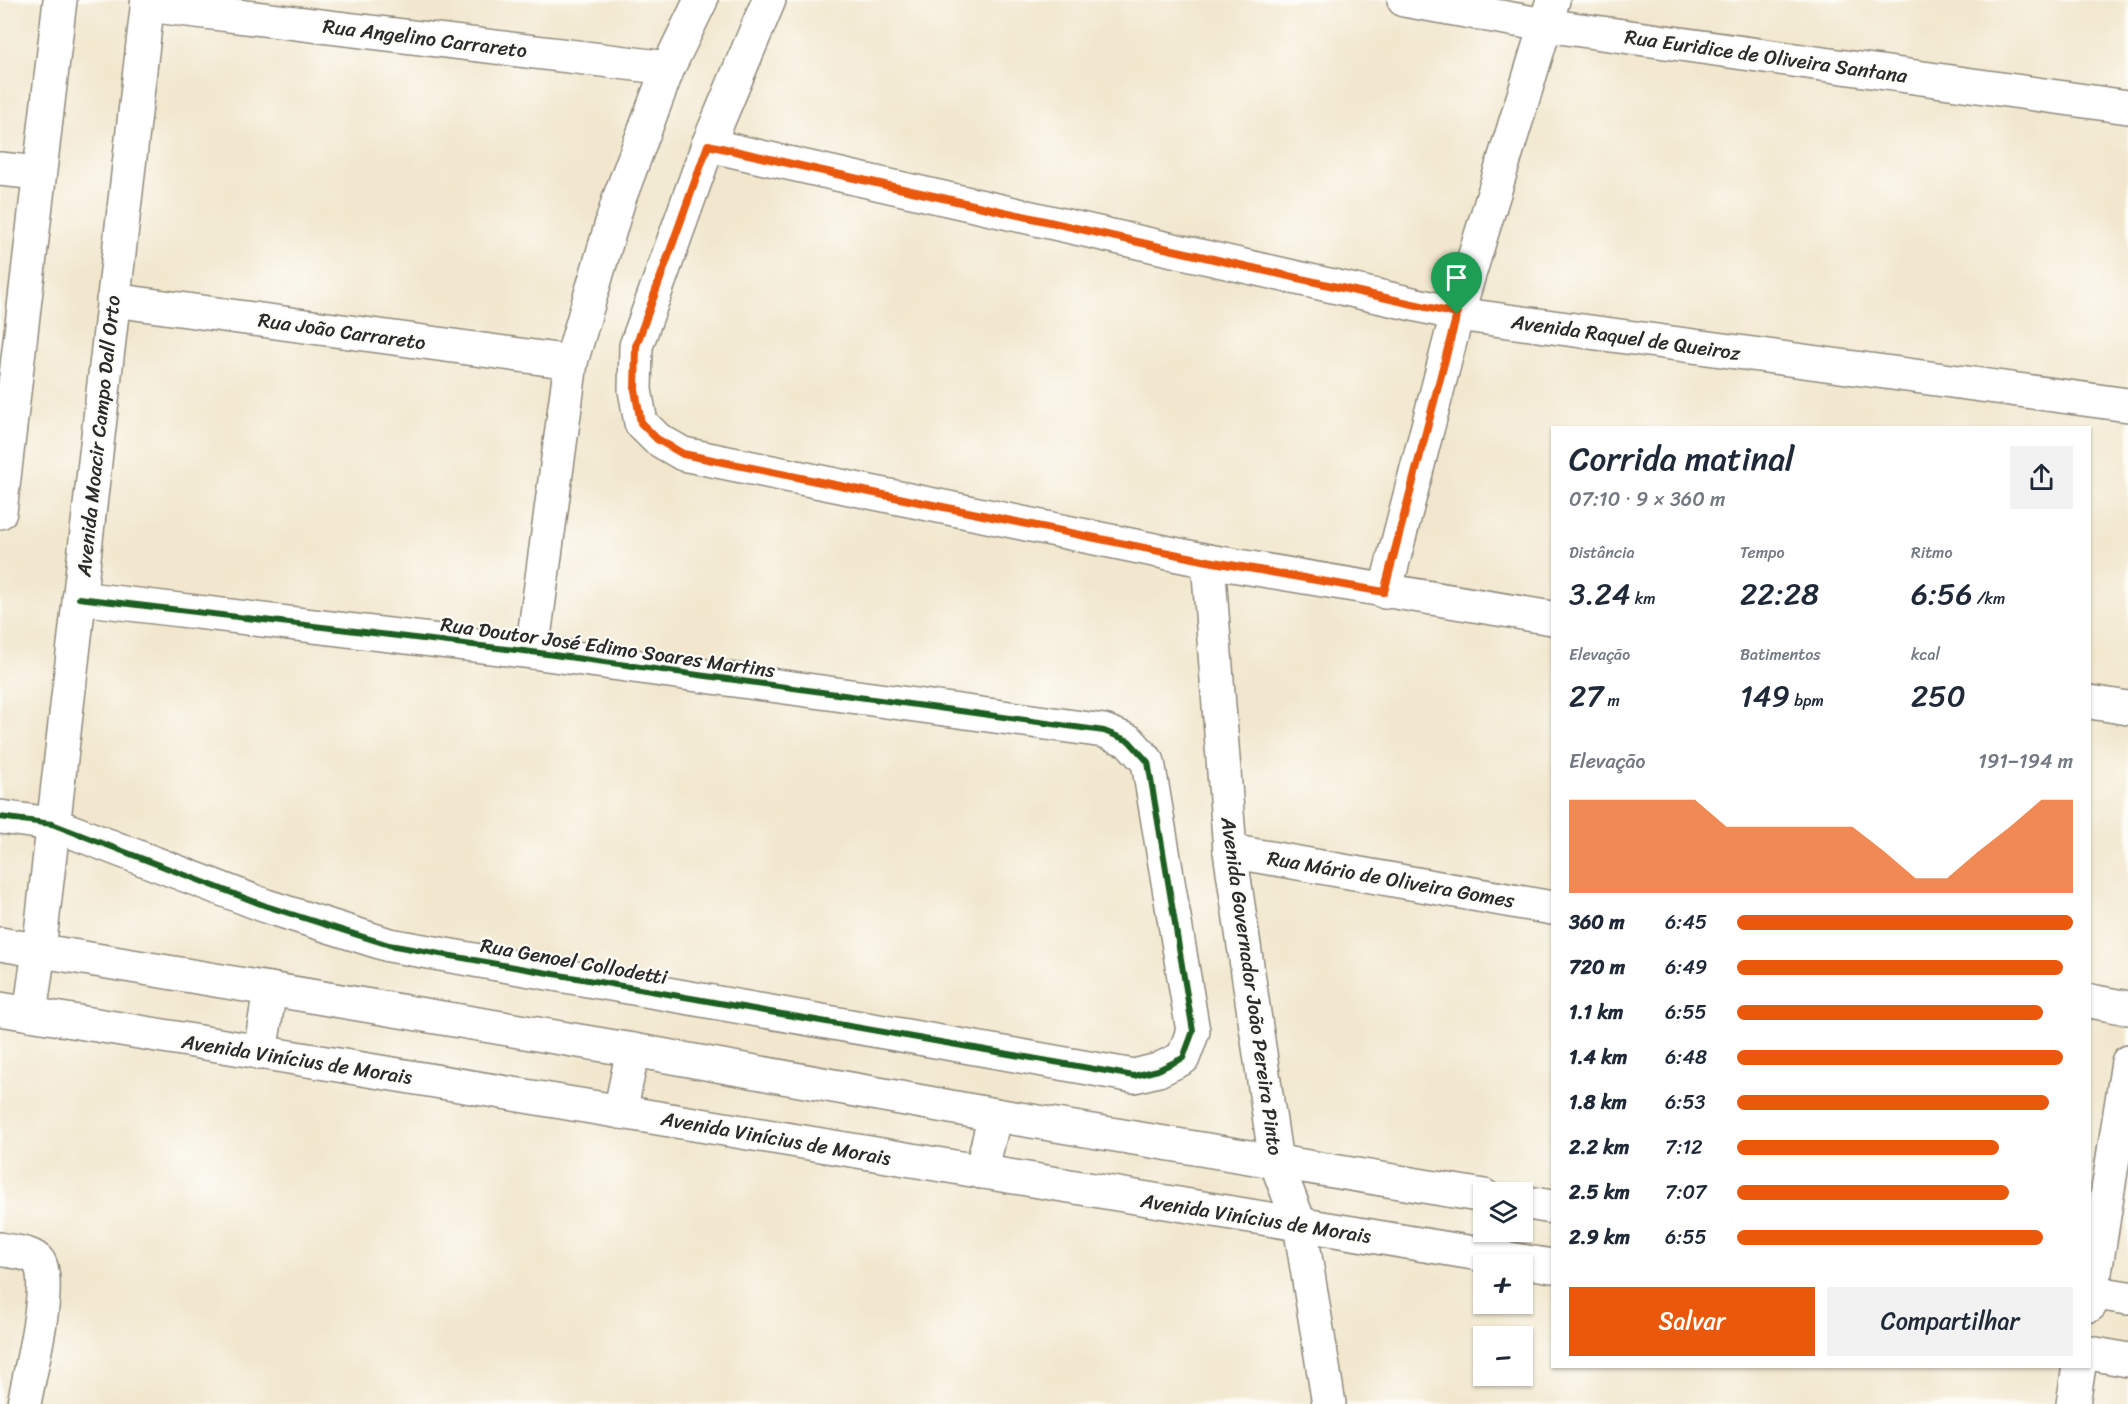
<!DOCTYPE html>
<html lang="pt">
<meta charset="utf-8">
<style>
body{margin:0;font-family:Sriracha,sans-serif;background:#f2f2f3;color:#1f2937;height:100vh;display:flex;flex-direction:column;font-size:22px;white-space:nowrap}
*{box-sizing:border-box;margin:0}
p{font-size:20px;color:#747a83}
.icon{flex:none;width:33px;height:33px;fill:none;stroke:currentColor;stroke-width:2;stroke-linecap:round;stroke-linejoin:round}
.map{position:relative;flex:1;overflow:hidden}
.panel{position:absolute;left:1551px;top:426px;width:540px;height:942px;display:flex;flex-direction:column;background:#fff;border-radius:0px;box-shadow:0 2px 4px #0004}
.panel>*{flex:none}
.buttons{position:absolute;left:1473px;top:1182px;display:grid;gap:12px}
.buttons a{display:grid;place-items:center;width:60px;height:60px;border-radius:0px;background:#fff;box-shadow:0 2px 4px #0004;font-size:30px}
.pin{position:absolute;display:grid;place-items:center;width:51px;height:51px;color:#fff;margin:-62px -26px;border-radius:50% 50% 50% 0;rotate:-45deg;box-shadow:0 0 6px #0007}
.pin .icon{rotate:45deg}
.round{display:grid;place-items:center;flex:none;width:63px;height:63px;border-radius:0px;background:#f2f2f3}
.summary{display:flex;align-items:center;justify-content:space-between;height:102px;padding:0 18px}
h1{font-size:33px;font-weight:600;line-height:45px}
.metrics{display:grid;grid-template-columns:repeat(3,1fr);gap:9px;height:102px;padding:6px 18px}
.metrics div{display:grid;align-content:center}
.metrics b{font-size:30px;font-weight:600}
.metrics small{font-size:16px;font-weight:400}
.metrics p{font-size:16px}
.chart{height:168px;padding:12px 18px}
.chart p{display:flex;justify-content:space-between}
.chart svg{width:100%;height:108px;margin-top:6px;fill:#ea580c;opacity:.7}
.cta{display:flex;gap:12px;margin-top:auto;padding:12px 18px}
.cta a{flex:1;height:69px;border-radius:0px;background:#ea580c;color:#fff;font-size:24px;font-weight:600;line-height:69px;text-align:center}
.cta a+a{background:#f2f2f3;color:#1f2937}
ul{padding:0 18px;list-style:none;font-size:20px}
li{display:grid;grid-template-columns:96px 72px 1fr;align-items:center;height:45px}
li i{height:15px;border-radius:8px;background:#ea580c}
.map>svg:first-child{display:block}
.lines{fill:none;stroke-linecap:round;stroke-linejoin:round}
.minor-casing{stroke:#8e897c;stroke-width:36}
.tertiary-casing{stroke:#8e897c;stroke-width:36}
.minor{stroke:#fff;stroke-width:33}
.tertiary{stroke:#fff;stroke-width:33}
.cycleway-casing{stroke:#fdfcf7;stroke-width:10}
.cycleway{stroke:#1b5e20;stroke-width:6}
.route-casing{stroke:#fff;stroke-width:12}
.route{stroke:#ea580c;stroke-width:8}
.labels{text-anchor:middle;stroke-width:4.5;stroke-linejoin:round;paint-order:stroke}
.street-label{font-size:20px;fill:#2b2b2b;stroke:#fdfcf7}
</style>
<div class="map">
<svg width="2128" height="1404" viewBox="0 0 2128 1404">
<rect width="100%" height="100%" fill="#fdfcf7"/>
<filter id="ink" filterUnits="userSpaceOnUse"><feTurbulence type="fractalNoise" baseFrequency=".0167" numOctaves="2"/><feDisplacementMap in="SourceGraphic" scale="12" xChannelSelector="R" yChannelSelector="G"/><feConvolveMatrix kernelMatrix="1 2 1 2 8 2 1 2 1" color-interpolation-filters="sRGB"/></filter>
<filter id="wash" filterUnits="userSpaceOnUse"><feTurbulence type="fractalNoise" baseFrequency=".008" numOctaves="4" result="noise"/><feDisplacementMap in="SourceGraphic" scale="24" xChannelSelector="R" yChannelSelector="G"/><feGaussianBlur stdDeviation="1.35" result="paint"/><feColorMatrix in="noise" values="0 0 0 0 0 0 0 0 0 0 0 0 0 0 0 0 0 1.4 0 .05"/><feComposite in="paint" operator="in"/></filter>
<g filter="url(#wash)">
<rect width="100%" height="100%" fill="#f2e7ce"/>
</g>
<g filter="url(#ink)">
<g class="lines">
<defs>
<g id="minor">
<path d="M769,0L708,145L636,346L635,390L641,423L657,439L683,454L1208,561L1552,618"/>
<path d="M1404,0L1545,25L2128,107"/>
<path d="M147,5L668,68"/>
<path d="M708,145L1457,314L2128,405"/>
<path d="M0,169L38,173"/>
<path d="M113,300L571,362"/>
<path d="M0,512L60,0"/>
<path d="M1208,561L1230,851L1276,1162L1300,1225L1329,1404"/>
<path d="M1385,592L1457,314L1553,0"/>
<path d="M532,652L571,362L619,199L668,68L701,0"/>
<path d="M2090,702L2128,708"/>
<path d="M0,817L52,824L266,906L389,945L1134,1076L1158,1070L1183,1058L1193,1031L1148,762L1129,741L1104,731L532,652L79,598"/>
<path d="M1230,851L1552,908"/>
<path d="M2090,1001L2128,1008"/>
<path d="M30,1014L39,950L148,0"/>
<path d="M0,1249C11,1252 32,1252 39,1262C53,1285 29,1375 24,1404"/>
<path d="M2090,1305L2128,1062"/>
<path d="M2073,1404L2079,1366"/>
</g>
<g id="tertiary">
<path d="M0,944L633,1050L995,1115L1484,1196"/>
<path d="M0,1009L1552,1266"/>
<path d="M260,1053L270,989"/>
<path d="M620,1112L633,1050"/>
<path d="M981,1172L995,1115"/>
<path d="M1522,1202L1552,1207"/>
<path d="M2090,1292L2128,1298"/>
<path d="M2090,1353L2128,1360"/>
</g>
</defs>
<!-- minor casing -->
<use href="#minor" class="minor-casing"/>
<!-- tertiary casing -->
<use href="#tertiary" class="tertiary-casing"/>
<!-- minor -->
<use href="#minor" class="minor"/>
<!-- tertiary -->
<use href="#tertiary" class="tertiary"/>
<defs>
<path id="cycleway" d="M0,817L52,824L266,906L389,945L1134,1076L1158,1070L1183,1058L1193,1031L1148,762L1129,741L1104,731L532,652L79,598"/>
</defs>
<!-- cycleway casing -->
<use href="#cycleway" class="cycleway-casing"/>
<!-- cycleway -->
<use href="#cycleway" class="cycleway"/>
</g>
</g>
<g class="lines" filter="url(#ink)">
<defs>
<path id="route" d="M708,145L1457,314L1384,592L1208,561L683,454L657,439L641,423L635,390L636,346Z"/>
</defs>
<!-- route casing -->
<use href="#route" class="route-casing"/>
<!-- route -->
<use href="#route" class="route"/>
</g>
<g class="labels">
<!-- street labels -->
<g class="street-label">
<text transform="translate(425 38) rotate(7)" y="7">Rua Angelino Carrareto</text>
<text transform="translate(1766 56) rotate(8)" y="7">Rua Euridice de Oliveira Santana</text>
<text transform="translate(342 331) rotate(8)" y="7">Rua João Carrareto</text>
<text transform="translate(1626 337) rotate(8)" y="7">Avenida Raquel de Queiroz</text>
<text transform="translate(98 436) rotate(-84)" y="7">Avenida Moacir Campo Dall Orto</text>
<text transform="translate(608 647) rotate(8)" y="7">Rua Doutor José Edimo Soares Martins</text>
<text transform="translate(1391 879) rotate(10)" y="7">Rua Mário de Oliveira Gomes</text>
<text transform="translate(574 961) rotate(10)" y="7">Rua Genoel Collodetti</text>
<text transform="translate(1252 986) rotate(82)" y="7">Avenida Governador João Pereira Pinto</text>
<text transform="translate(297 1059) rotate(9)" y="7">Avenida Vinícius de Morais</text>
<text transform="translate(776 1138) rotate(10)" y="7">Avenida Vinícius de Morais</text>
<text transform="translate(1256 1218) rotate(9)" y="7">Avenida Vinícius de Morais</text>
</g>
</g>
</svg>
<div class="buttons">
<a><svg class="icon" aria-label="layers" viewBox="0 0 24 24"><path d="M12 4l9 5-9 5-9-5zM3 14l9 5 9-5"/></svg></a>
<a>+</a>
<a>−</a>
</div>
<div class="pin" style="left:1457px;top:314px;background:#1e9e55"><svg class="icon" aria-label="arrive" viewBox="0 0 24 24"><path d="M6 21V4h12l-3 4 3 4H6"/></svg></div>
<section class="panel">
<div class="summary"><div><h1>Corrida matinal</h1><p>07:10 · 9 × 360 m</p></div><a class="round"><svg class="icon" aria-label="share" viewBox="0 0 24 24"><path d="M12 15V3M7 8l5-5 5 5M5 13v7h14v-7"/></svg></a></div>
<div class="metrics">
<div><p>Distância</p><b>3.24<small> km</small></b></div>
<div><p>Tempo</p><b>22:28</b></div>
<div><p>Ritmo</p><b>6:56<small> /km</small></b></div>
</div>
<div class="metrics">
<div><p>Elevação</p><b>27<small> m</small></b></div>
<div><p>Batimentos</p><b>149<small> bpm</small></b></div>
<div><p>kcal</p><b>250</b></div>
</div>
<div class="chart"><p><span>Elevação</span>191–194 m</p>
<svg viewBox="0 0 160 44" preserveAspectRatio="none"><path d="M0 44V6L10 6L20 6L30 6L40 6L50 17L60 17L70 17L80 17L90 17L100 27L110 38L120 38L130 27L140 17L150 6L160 6V44z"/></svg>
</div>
<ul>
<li><b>360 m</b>6:45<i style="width:100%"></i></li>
<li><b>720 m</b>6:49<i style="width:97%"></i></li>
<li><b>1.1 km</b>6:55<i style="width:91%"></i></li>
<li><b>1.4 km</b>6:48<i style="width:97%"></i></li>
<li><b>1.8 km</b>6:53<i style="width:93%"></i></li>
<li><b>2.2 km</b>7:12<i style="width:78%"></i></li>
<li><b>2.5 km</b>7:07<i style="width:81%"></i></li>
<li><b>2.9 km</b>6:55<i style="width:91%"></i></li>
</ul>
<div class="cta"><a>Salvar</a><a>Compartilhar</a></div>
</section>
</div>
